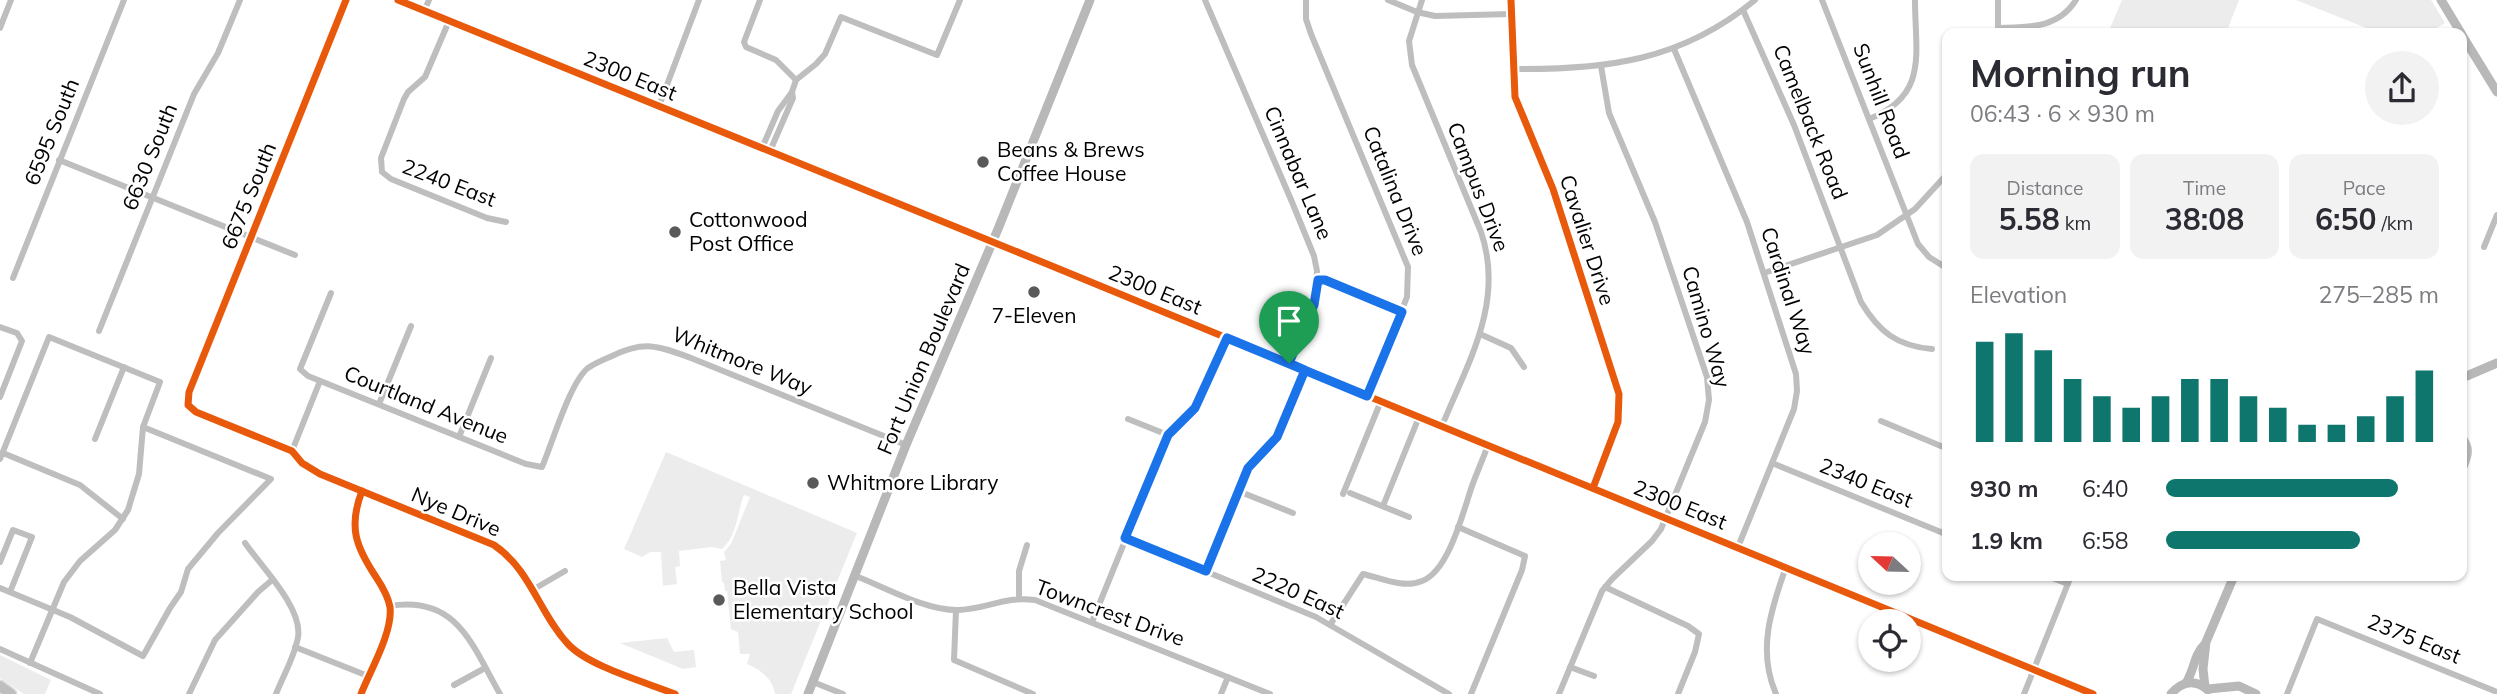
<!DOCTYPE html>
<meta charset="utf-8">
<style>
body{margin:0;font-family:Mulish,sans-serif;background:#f2f2f3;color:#2b2b33;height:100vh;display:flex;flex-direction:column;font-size:26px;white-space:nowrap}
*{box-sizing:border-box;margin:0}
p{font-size:23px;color:#7c7c81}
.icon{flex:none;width:38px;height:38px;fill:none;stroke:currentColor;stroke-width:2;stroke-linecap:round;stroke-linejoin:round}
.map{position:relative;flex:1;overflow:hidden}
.sheet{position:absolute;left:1942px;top:28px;width:525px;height:553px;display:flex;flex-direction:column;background:#fff;border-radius:14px;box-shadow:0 2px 5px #0004}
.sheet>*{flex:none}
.needle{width:46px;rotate:292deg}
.buttons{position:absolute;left:1858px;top:532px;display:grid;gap:14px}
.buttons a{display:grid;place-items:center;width:63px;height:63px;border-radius:50%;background:#fff;box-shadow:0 2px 5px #0004;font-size:35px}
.pin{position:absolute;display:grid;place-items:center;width:60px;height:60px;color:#fff;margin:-72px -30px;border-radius:50% 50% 50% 0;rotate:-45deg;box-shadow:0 0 7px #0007}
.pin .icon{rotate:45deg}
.round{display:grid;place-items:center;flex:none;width:74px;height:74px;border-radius:37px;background:#f2f2f3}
.head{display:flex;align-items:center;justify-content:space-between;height:119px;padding:0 28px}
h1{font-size:38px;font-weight:700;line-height:52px}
.metrics{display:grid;grid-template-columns:repeat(3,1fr);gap:10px;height:119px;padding:7px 28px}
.metrics div{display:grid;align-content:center;border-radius:14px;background:#f2f2f3;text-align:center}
.metrics b{font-size:30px;font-weight:700}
.metrics small{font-size:19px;font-weight:400}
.metrics p{font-size:19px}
.chart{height:196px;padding:14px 28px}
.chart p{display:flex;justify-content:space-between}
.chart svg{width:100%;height:126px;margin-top:7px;stroke:#0f766e;stroke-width:6}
ul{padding:0 28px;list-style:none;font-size:23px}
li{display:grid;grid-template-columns:112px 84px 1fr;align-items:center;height:52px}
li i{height:18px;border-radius:9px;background:#0f766e}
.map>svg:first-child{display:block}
.green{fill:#ececec}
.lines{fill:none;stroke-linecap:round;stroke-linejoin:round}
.highway-casing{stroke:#dbdbdb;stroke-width:13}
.street{stroke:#bebebe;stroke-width:6}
.secondary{stroke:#b8b8b8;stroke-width:9}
.highway{stroke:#bebebe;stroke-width:10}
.cycleway-casing{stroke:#fff;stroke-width:11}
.cycleway{stroke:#e8590c;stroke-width:7}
.route-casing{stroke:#fff;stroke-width:14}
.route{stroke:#1a73e8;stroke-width:9}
.poi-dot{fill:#595959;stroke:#fff;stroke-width:2.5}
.labels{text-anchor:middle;stroke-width:5;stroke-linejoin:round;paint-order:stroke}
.street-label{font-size:21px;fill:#000;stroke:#fff}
.poi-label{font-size:21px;fill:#000;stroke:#fff;text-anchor:start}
</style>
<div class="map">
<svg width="2497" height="694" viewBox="0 0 2497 694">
<rect width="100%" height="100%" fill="#fff"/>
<!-- green -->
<g class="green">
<path d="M2122,0H2239L2226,33H2108Z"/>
<path d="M2296,0H2431L2445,23L2435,29L2437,33H2379Z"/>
<path d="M666,452L857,533L791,694H775C772,678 761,670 747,664L750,654H740L738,632L731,629L727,591H725L724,583L722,582L720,561L726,560L724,552L731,544L750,497L744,495C737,511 738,535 722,549L712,547L679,551L680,566L675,567L677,584L663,586L661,552H650L642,557L624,549Z"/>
<path d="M667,638L674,652L694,650L696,667L683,669L620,643Z"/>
<path d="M0,655L51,680L45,694H24L0,678Z"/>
</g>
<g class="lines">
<defs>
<path id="highway" d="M0,686L11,694"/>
</defs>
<!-- highway casing -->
<use href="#highway" class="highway-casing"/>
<!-- street -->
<g class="street">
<path d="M346,0L189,392L188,405L196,412L292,451L302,463L320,474L494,545C531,570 539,613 568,644C588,666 645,682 675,694"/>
<path d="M760,0L744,42L746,47L776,60L796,80"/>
<path d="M1205,0L1292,202L1314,256L1317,271L1315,300L1289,363"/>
<path d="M1306,0V19L1311,34L1408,267L1407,297L1367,396"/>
<path d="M1388,0L1417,12L1435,16L1511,14"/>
<path d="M1422,0L1409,41L1412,65L1481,232C1505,302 1468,362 1442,426"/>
<path d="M1511,0L1515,97L1553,189L1619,394L1618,422L1593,488"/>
<path d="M1822,0L1918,244L1929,257L1948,269"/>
<path d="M1743,10L1794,125L1861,302C1879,332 1897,346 1932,349"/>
<path d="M424,11L429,0"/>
<path d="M449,21L425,77L408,92L404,99L381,158L382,172L391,179L487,218L506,222"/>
<path d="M0,28L11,0"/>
<path d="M1998,28C2028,27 2058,29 2076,0"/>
<path d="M1998,33V0"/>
<path d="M1674,49L1747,222L1796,374L1797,391L1794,409L1738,547"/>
<path d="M1513,69C1605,70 1682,61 1755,0"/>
<path d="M659,106L699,0"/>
<path d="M1869,119C1929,95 1915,54 1915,0"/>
<path d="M762,148L778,111L792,92L796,80L816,64L825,54L841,17L937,55L960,0"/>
<path d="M770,151L793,98L792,92"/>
<path d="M59,160L295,255"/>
<path d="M2484,247L2497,215"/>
<path d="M1764,273L1877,235L1915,209L1948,173"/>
<path d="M13,278L124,0"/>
<path d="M1318,280H1325L1402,312"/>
<path d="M331,293L300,369L308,376L526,464L542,467C552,444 570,382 588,368C595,363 605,359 612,356C645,340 659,346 691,358L906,445"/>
<path d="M0,327L17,333L22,341L0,397"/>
<path d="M99,331L194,94L218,53L240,0"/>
<path d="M1480,334L1511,348L1524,367"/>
<path d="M379,404L411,326"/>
<path d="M1128,419L1168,435"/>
<path d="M1881,421L1948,449"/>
<path d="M2462,436C2474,448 2468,459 2462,473"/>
<path d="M459,437L491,358"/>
<path d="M95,439L124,367"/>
<path d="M292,451L320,381"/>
<path d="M3,453L80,485L123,519"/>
<path d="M0,459L49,337L160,382L143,427L139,474L128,510L115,530L80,561L64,582L30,663"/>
<path d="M1772,463L1948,535"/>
<path d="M1238,491L1293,513"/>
<path d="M1350,493L1409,517"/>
<path d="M1343,494L1381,401"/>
<path d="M1383,506L1419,417"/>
<path d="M1458,527L1525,556L1522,570L1471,694"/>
<path d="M1125,538L1316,617L1449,694"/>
<path d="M245,543C261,566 303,608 298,637C295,656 283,676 276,694"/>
<path d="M0,562L13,530L32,537L10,592"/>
<path d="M1206,571L1248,468L1277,437L1305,370"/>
<path d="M856,576C886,588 927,611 959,610C988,609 1004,596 1035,600L1270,694"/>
<path d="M2047,576L2068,584"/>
<path d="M1605,587L1688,626L1699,634L1695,652L1678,694"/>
<path d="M0,588L70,617L143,656L170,608L181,592L188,569L218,533L271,479L143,427"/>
<path d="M534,589L565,571"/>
<path d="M1019,598V571L1027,545"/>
<path d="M390,606C457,595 472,645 500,694"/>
<path d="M956,610L954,660L1033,694"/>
<path d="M1092,622L1168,435L1195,408L1227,338"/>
<path d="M1330,625L1363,574C1381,578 1404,589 1422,581C1449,571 1463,512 1472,486C1477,472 1483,459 1488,445"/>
<path d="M295,647L368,676"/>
<path d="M0,649L100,694"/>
<path d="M1570,667L1594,676"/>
<path d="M813,682L843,694"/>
<path d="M454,685L485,668"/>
<path d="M189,694L215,640L258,592L272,580"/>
<path d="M361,694C370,671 393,632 390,607C388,596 382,586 376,577C356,547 348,527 362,491"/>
<path d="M1221,694L1228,677"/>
<path d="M1559,694L1602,591L1612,579L1652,541L1661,529L1705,422L1709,400L1707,377L1655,222L1609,113L1601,66"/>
<path d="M1776,694C1757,651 1771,609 1786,567"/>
<path d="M2024,694L2071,576"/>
<path d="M2287,694L2317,619L2497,692"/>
</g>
<!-- secondary -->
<g class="secondary">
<path d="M398,0L1047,264L2093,694"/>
<path d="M2441,0L2461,33"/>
<path d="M2462,35L2497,92"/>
<path d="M2462,378L2497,363"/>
<path d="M2186,683C2194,671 2194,654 2205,644"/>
<path d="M2205,687L2203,669L2206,642L2234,576"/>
<path d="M2208,689L2239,686L2256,694"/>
<path d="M808,694L906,445L998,229L1090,0"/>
<path d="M2171,694C2182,681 2195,679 2208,690"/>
</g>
<!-- highway -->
<use href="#highway" class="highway"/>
<defs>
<g id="cycleway">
<path d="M346,0L189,392L188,405L196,412L292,451L302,463L320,474L494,545C531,570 539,613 568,644C588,666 645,682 675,694"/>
<path d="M398,0L1047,264L2093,694"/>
<path d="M1511,0L1515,97L1553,189L1619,394L1618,422L1593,488"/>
<path d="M361,694C370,671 393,632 390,607C388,596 382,586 376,577C356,547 348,527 362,491"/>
</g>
</defs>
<!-- cycleway casing -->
<use href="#cycleway" class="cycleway-casing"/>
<!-- cycleway -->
<use href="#cycleway" class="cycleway"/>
</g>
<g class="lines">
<defs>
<path id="route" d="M1289,363L1305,370L1277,437L1248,468L1206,571L1125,538L1168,435L1195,408L1227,338L1367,396L1402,312L1325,280H1318L1314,305L1289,363"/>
</defs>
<!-- route casing -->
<use href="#route" class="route-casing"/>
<!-- route -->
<use href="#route" class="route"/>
</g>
<!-- markers -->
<g class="poi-dot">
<circle cx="983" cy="162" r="7"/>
<circle cx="675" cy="232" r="7"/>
<circle cx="1034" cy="292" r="7"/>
<circle cx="813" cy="483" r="7"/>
<circle cx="719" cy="600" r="7"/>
</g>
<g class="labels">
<!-- street labels -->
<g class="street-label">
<text transform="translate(630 76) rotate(22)" y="7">2300 East</text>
<text transform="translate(1881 101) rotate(69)" y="7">Sunhill Road</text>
<text transform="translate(1810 122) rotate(68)" y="7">Camelback Road</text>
<text transform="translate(52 132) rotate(-68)" y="7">6595 South</text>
<text transform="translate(150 157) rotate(-68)" y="7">6630 South</text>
<text transform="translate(1298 173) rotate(67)" y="7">Cinnabar Lane</text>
<text transform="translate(449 183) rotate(21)" y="7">2240 East</text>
<text transform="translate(1478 187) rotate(69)" y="7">Campus Drive</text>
<text transform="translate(1395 191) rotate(68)" y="7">Catalina Drive</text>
<text transform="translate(249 196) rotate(-68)" y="7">6675 South</text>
<text transform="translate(1587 240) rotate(72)" y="7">Cavalier Drive</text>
<text transform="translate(1155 290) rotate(22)" y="7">2300 East</text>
<text transform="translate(1788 291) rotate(72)" y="7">Cardinal Way</text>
<text transform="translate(1706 327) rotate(74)" y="7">Camino Way</text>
<text transform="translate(924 359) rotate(-67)" y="7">Fort Union Boulevard</text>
<text transform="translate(742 361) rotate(22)" y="7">Whitmore Way</text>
<text transform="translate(426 405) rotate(22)" y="7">Courtland Avenue</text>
<text transform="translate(1866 483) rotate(22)" y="7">2340 East</text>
<text transform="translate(1680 505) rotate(22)" y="7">2300 East</text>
<text transform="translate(456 512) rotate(23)" y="7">Nye Drive</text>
<text transform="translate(1298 593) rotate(24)" y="7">2220 East</text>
<text transform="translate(1110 613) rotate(20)" y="7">Towncrest Drive</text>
<text transform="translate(2414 639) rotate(22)" y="7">2375 East</text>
</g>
<!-- poi labels -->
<g class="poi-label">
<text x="997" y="157">Beans &amp; Brews<tspan x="997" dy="24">Coffee House</tspan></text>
<text x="689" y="227">Cottonwood<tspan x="689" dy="24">Post Office</tspan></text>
<text x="1034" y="323" text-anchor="middle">7-Eleven</text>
<text x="827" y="490">Whitmore Library</text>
<text x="733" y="595">Bella Vista<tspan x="733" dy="24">Elementary School</tspan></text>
</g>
</g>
</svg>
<div class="buttons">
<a><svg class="needle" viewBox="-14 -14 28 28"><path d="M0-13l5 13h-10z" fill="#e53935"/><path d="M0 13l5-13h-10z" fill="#7c7c81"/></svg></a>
<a><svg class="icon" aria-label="locate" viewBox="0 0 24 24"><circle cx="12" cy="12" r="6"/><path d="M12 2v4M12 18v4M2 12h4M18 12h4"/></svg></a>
</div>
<div class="pin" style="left:1289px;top:363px;background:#1e9e55"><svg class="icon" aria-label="arrive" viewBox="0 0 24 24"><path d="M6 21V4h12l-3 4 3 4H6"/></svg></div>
<section class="sheet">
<div class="head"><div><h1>Morning run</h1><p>06:43 · 6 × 930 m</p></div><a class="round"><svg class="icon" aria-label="share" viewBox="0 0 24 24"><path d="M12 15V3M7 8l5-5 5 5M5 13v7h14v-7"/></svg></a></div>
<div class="metrics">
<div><p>Distance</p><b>5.58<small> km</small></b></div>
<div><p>Time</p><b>38:08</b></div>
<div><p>Pace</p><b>6:50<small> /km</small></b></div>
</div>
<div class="chart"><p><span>Elevation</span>275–285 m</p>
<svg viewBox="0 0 160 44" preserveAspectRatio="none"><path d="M5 44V9M15 44V6M25 44V12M35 44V22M45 44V28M55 44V32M65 44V28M75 44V22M85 44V22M95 44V28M105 44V32M115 44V38M125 44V38M135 44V35M145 44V28M155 44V19"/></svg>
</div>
<ul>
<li><b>930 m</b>6:40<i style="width:85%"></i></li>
<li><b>1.9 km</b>6:58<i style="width:71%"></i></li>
</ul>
</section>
</div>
